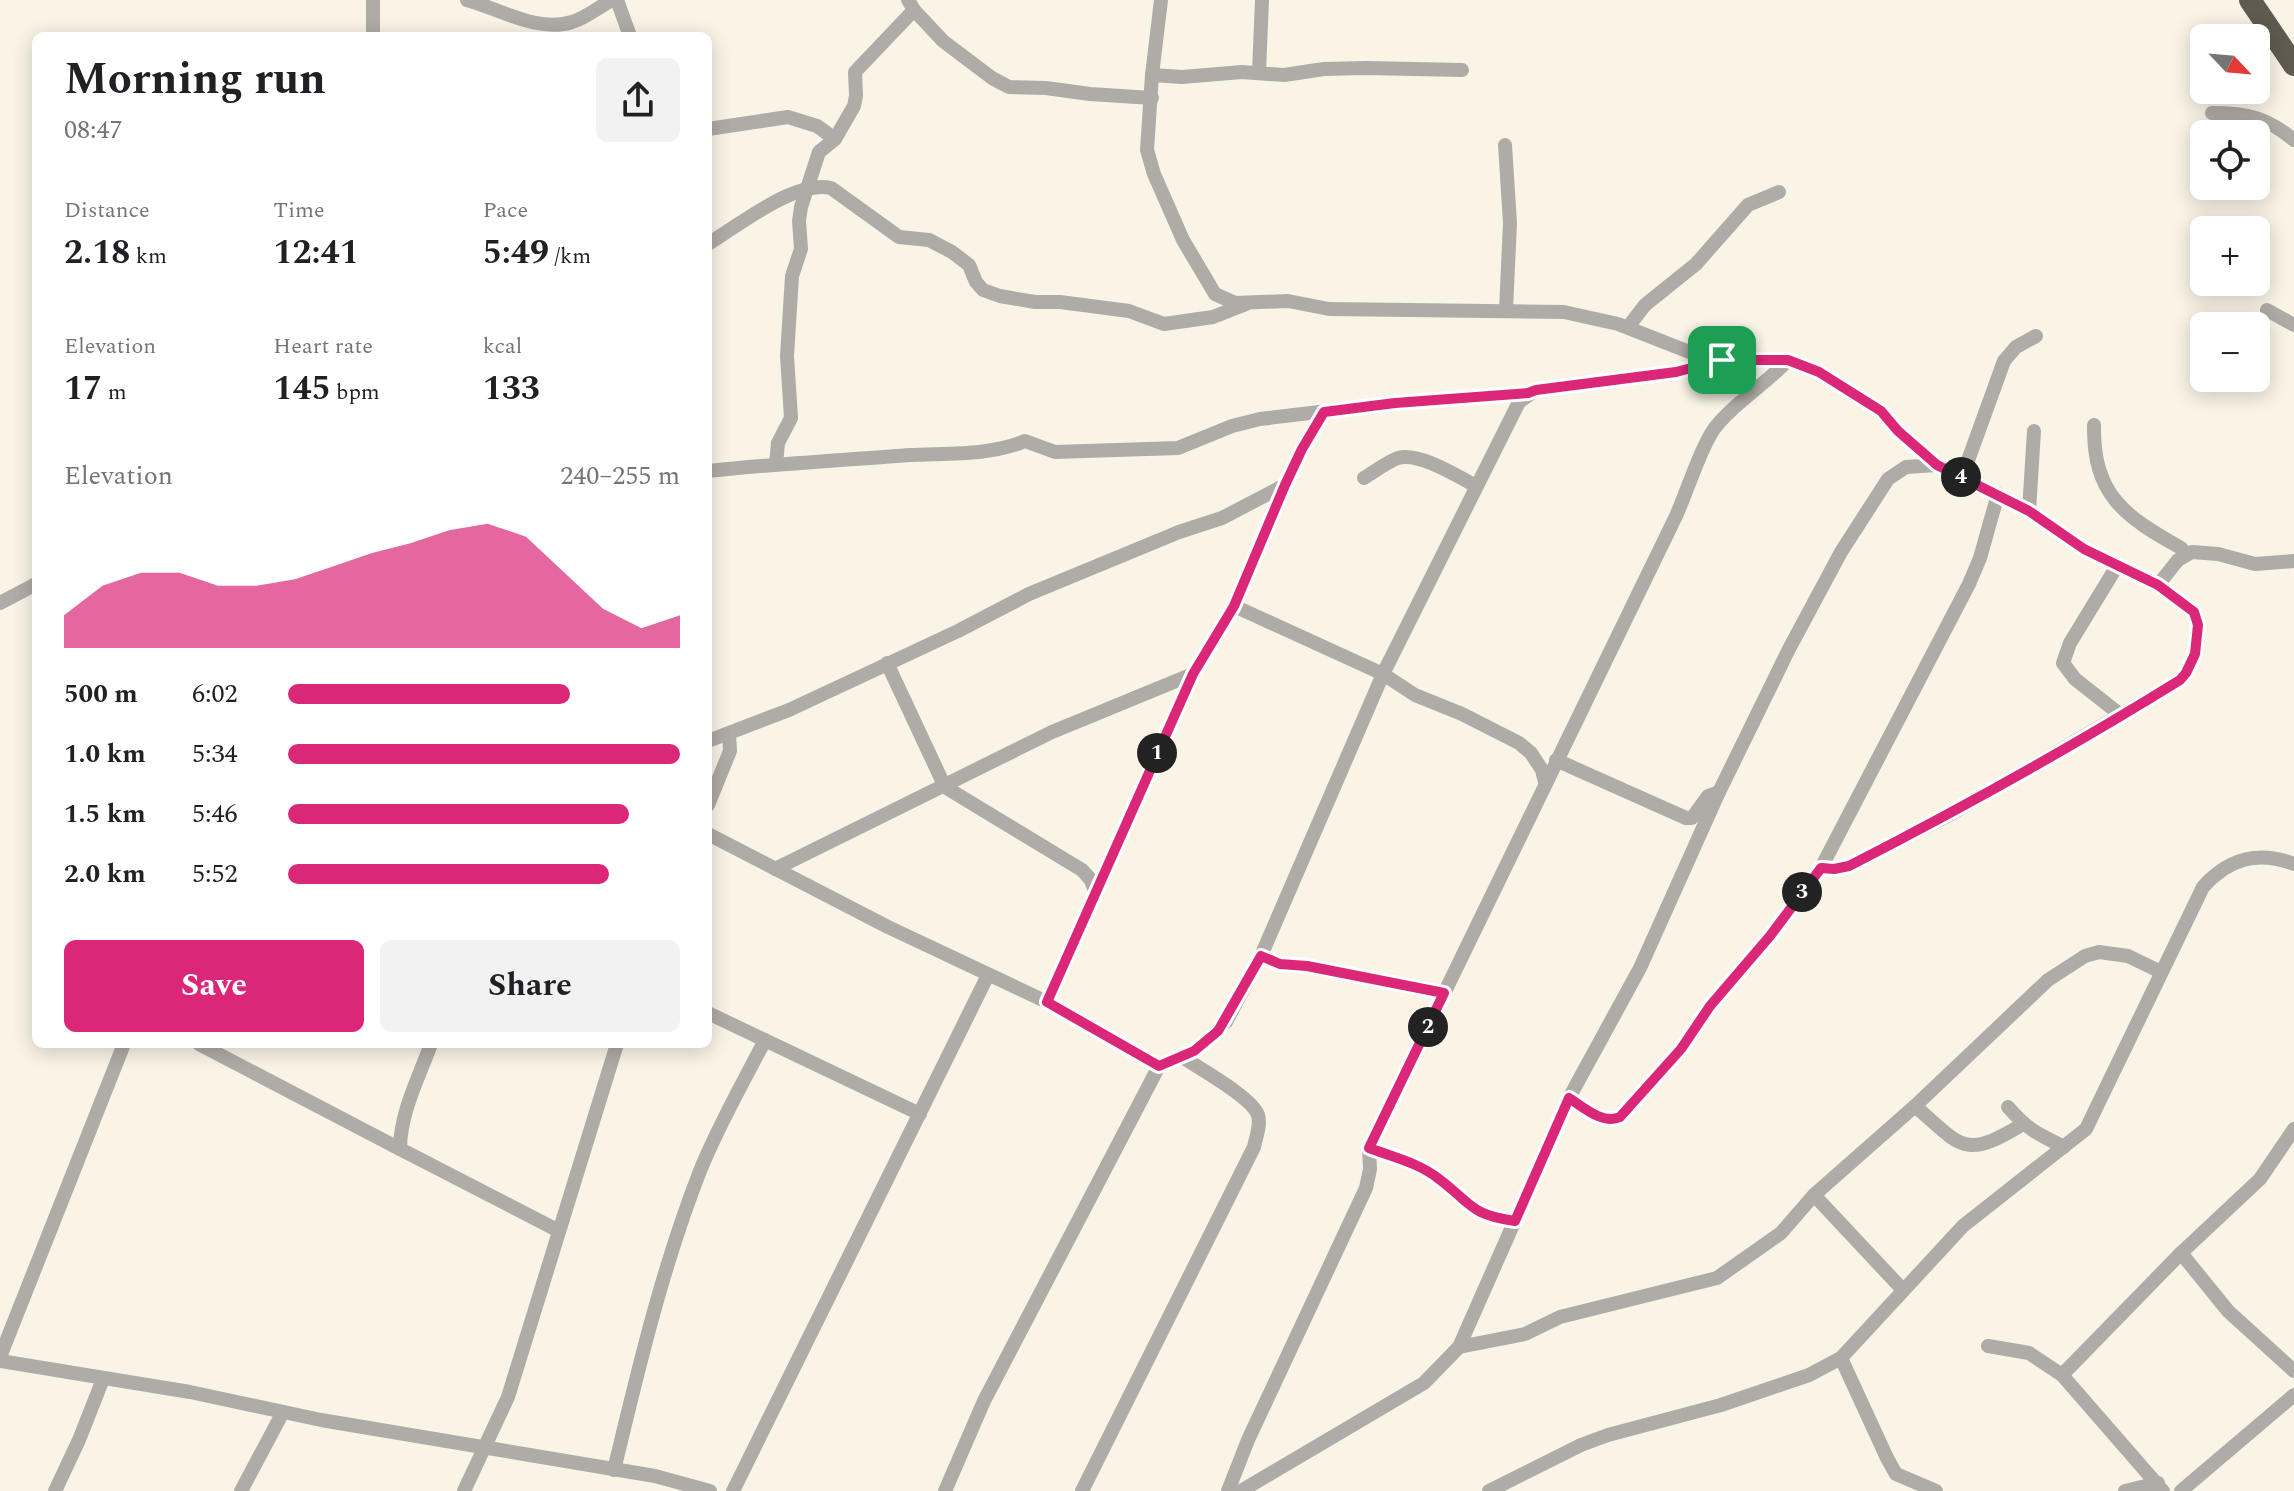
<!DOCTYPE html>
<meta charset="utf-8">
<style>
body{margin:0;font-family:Spectral,serif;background:#f2f2f2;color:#202124;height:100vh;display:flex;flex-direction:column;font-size:30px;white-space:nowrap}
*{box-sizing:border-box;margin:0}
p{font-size:26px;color:#757577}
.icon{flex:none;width:44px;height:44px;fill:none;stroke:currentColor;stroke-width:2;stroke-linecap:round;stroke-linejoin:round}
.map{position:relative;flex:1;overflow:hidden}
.panel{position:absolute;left:32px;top:32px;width:680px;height:1016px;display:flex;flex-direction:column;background:#fff;border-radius:12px;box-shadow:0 4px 20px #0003}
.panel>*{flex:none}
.needle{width:52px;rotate:116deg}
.tools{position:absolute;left:2190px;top:24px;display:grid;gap:16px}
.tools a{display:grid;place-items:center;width:80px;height:80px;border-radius:12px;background:#fff;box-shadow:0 4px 20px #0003;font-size:40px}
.pin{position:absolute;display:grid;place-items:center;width:68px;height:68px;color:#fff;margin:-34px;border-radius:16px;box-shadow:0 4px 12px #0006}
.km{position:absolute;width:40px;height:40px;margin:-20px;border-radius:50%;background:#222;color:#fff;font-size:22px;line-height:40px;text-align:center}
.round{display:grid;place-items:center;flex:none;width:84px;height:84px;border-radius:12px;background:#f2f2f2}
.headline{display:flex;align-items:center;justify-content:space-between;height:136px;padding:0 32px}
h1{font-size:44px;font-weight:700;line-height:60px}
.stats{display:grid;grid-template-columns:repeat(3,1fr);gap:12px;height:136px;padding:8px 32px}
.stats div{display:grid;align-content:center}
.stats b{font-size:34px;font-weight:700}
.stats small{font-size:22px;font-weight:400}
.stats p{font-size:22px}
.chart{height:224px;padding:16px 32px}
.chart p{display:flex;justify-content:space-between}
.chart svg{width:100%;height:144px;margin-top:8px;fill:#db2777;opacity:.7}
.primary-button{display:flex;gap:16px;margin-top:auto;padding:16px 32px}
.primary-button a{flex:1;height:92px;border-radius:12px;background:#db2777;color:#fff;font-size:32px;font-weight:700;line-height:92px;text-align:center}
.primary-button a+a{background:#f2f2f2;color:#202124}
ul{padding:0 32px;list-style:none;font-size:26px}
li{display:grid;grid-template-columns:128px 96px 1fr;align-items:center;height:60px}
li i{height:20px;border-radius:10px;background:#db2777}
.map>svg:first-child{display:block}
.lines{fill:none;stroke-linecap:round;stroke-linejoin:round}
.minor{stroke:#afaca7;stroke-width:14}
.highway{stroke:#605b50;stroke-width:22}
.route-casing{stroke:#fff;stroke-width:16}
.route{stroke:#db2777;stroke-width:10}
</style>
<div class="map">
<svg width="2294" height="1491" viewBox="0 0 2294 1491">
<rect width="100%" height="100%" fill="#faf4e7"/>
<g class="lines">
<!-- minor -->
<g class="minor">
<path d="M373,0V36"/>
<path d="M467,0C499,9 539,33 572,22C586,18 599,7 612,0"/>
<path d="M617,0L630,36"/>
<path d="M908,0L914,10L943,41L992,78L1009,87L1046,88L1090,94L1152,98"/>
<path d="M1161,0L1152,75L1147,150L1154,174L1183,240L1215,294L1235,303L1288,301L1329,309L1564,312L1618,324L1692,353L1722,360H1788L1819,372L1881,411L1898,431L1937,465"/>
<path d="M1259,72L1262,0"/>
<path d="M1152,75L1182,77L1242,72L1284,75L1324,69L1366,68L1462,70"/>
<path d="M2212,113C2247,113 2266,117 2294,140"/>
<path d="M708,129L788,117L817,126L835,139"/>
<path d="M1505,145L1510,223L1506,310"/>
<path d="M708,244C739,225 795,180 831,188L899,237L929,240L952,252L969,265L976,282L983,290L1000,296L1035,302H1060L1129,311L1164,324L1213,317L1246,304"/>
<path d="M2267,310L2294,325"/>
<path d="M1628,327L1645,305L1696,264L1748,205L1779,192"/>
<path d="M2094,425C2093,495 2124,516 2181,548L2186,554"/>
<path d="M776,464L778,443L791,418L787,356L792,276L801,249L799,221L801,207L819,152L835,139L854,106L856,96L855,72L914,10"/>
<path d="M708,471C775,464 842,460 910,455C947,453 989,456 1025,441L1055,452L1178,448L1232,426L1260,419L1395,403L1528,393"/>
<path d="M1962,477L2004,361L2016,347L2036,336"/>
<path d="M1364,478C1374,472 1387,462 1398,458C1419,452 1457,476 1476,486"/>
<path d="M2029,511L2034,431"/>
<path d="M2117,566L2070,643L2063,663L2075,679L2122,716"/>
<path d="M2158,585L2178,560L2192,552L2218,554L2255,564L2294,561"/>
<path d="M0,603L36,584"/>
<path d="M1234,606L1383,674L1415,695L1462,714L1519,743L1531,753L1542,770L1545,782"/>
<path d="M887,663L945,787L1082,870L1091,880L1095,891"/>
<path d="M708,741L789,710L958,631L1029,594L1179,532L1222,518L1285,485"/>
<path d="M1556,760L1686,818H1692L1708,796L1719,792"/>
<path d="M708,805L730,751L729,734"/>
<path d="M708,834L888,927L1047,1002L1159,1066"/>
<path d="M775,869L1052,732L1193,674"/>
<path d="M1261,956L1280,964L1307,966L1444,993"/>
<path d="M1047,1002L1193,674L1234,606L1285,485L1302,449L1324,412"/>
<path d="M708,1013L920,1114"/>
<path d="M199,1044L400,1149"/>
<path d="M431,1044C419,1077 400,1113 400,1149L559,1231"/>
<path d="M1569,1098C1584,1107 1603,1125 1620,1117L1681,1049L1710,1006L1770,936L1821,868L1969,584L1980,558L1998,494"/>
<path d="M1915,1106C1962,1147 1964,1160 2023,1124"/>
<path d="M2008,1107C2030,1132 2037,1133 2064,1147"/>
<path d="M1369,1148C1393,1157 1419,1163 1439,1179C1471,1203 1470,1215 1515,1221"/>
<path d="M1814,1195L1903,1290"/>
<path d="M2181,1253L2228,1311L2294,1371"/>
<path d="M1988,1346L2029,1353L2062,1375L2163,1491"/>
<path d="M1459,1347L1525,1334L1560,1317L1717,1278L1781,1233L1814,1195L1915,1106L2048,980L2085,956L2099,952L2128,956L2161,972"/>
<path d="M0,1357L124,1044"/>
<path d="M1841,1358L1887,1458L1896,1474L1936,1491"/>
<path d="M0,1361L190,1392L321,1420L655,1476L710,1491"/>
<path d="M2062,1375L2181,1253L2260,1179L2294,1129"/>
<path d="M614,1470C638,1370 662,1268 700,1171C718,1126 743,1083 765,1040"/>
<path d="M55,1491L79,1440L103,1379"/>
<path d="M241,1491L283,1412"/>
<path d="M464,1491L508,1397L617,1044"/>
<path d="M733,1491L988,975"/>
<path d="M945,1491L984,1401L1159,1066L1194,1051L1226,1022L1261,956L1383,674L1519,402L1536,390L1676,372L1722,360"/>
<path d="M1082,1491L1254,1147C1256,1137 1261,1125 1258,1115C1252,1097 1198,1068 1181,1056"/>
<path d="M1228,1491L1248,1440L1366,1188L1370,1169L1369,1148L1676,516C1687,492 1703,440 1718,424C1737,401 1767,383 1788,360"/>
<path d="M1241,1491L1424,1383L1459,1347L1569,1098L1640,968L1719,792L1789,649L1841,552L1888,479L1906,467L1937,465L2029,511L2084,549L2158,585L2194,612L2198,625L2195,654L2186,673L2180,680L1951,814L1849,866L1834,869L1821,868"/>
<path d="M1489,1491L1581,1445L1608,1435L1721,1405L1809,1375L1841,1358L1963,1226L2086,1129L2203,887C2228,859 2257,850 2294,864"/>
<path d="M2125,1491L2158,1483"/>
<path d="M2181,1491L2294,1395"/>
</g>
<!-- highway -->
<path class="highway" d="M2250,0L2294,65"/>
</g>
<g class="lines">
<defs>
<path id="route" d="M1722,360H1788L1819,372L1881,411L1898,431L1937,465L2029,511L2084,549L2158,585L2194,612L2198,625L2195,654L2186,673L2180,680C2072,747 1962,808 1849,866L1834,869L1821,868L1770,936L1710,1006L1681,1049L1620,1117C1603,1125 1583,1107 1569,1098L1515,1221C1470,1215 1471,1203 1439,1179C1419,1163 1393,1157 1369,1148L1444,993L1307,966L1280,964L1261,956L1218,1031L1194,1051L1159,1066L1047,1002L1193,674L1234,606L1285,485L1302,449L1324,412L1395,403L1528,393L1536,390L1676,372Z"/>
</defs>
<!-- route casing -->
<use href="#route" class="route-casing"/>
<!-- route -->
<use href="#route" class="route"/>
</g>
</svg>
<div class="tools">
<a><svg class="needle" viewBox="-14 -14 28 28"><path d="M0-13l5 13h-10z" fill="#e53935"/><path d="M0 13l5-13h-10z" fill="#757577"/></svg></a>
<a><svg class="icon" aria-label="locate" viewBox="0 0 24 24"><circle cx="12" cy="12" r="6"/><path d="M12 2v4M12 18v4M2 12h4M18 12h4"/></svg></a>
<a>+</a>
<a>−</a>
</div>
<div class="pin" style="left:1722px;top:360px;background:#1e9e55"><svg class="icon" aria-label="arrive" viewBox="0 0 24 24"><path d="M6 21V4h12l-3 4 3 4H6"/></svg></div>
<b class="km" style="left:1157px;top:753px">1</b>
<b class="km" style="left:1428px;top:1027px">2</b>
<b class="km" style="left:1802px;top:892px">3</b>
<b class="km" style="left:1961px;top:477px">4</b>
<section class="panel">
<div class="headline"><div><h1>Morning run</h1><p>08:47</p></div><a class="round"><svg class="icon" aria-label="share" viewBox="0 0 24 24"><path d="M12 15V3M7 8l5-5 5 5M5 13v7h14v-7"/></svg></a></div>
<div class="stats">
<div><p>Distance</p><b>2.18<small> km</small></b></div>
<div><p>Time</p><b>12:41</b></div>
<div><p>Pace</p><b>5:49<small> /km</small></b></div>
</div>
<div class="stats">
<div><p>Elevation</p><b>17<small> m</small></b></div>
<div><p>Heart rate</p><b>145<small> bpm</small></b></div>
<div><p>kcal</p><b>133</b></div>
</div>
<div class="chart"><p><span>Elevation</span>240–255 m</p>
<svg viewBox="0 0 160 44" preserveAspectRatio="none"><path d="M0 44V34L10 25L20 21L30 21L40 25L50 25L60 23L70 19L80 15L90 12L100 8L110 6L120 10L130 21L140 32L150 38L160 34V44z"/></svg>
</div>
<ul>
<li><b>500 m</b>6:02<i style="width:72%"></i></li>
<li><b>1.0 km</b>5:34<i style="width:100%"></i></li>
<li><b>1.5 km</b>5:46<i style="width:87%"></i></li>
<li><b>2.0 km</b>5:52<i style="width:82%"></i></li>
</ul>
<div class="primary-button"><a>Save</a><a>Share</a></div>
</section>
</div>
